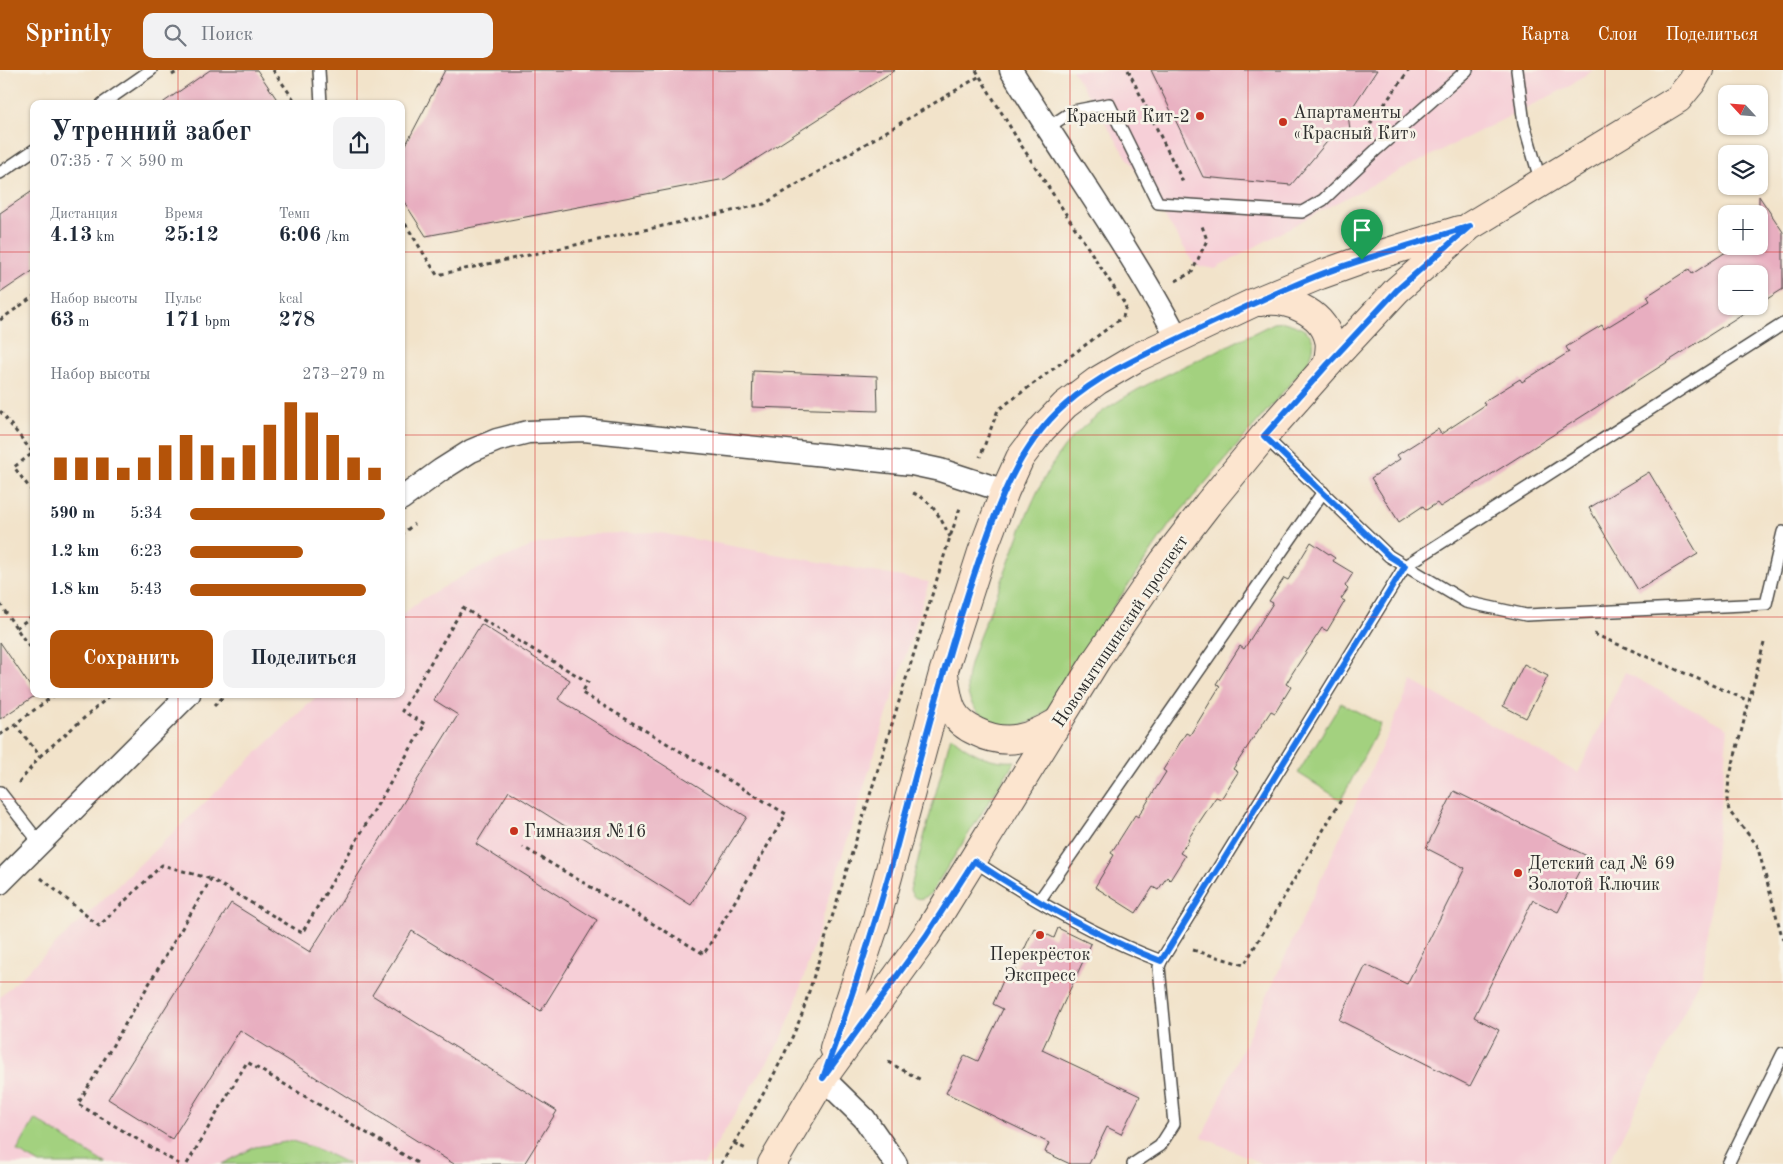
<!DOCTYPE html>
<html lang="ru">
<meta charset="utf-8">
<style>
body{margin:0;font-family:"Old Standard TT",serif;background:#f2f2f3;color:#1f2937;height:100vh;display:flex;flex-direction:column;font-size:19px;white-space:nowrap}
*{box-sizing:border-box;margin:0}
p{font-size:16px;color:#747a83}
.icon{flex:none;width:28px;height:28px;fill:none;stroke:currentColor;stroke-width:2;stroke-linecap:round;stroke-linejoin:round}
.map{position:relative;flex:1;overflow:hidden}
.panel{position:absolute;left:30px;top:30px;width:375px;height:598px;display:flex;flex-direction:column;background:#fff;border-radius:10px;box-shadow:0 1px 4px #0004}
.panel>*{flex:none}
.needle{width:32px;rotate:296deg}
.fabs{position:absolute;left:1718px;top:15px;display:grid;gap:10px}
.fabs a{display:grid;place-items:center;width:50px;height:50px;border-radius:10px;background:#fff;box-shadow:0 1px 4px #0004;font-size:25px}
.pin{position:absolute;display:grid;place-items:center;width:42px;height:42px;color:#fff;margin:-51px -21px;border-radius:50% 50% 50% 0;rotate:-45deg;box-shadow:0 0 5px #0007}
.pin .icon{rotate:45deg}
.round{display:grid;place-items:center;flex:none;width:52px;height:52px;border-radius:10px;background:#f2f2f3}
.head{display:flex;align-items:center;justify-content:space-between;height:85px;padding:0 20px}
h1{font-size:28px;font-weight:800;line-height:38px}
.figures{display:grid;grid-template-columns:repeat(3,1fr);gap:8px;height:85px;padding:5px 20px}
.figures div{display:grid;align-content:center}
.figures b{font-size:21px;font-weight:800}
.figures small{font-size:14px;font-weight:400}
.figures p{font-size:14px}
.chart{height:140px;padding:10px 20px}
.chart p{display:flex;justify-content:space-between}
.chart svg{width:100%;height:90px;margin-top:5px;stroke:#b45309;stroke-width:6}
.button{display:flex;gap:10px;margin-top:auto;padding:10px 20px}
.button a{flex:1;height:58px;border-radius:10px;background:#b45309;color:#fff;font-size:20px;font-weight:800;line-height:58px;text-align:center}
.button a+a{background:#f2f2f3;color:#1f2937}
ul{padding:0 20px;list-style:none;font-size:16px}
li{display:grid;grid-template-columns:80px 60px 1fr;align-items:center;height:38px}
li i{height:12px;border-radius:6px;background:#b45309}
header{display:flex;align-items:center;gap:30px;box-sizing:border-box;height:70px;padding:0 25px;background:#b45309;color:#fff}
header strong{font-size:24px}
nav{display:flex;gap:28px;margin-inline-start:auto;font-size:18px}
.search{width:350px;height:45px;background:#f2f2f3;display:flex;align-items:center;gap:12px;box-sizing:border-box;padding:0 18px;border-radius:10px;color:#747a83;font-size:19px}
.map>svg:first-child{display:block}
.built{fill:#f6cfd7}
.green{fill:#a3d17f;stroke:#677e55}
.building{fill:#e8aec0}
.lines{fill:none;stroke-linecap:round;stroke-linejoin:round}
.lane-casing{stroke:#494743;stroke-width:14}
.street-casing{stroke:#494743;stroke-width:25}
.secondary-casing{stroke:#494743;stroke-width:30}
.path{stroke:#494743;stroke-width:3;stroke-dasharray:4 4;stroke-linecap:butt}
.lane{stroke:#fff;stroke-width:11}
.street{stroke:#fff;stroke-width:22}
.secondary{stroke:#fce5cf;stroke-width:28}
.route-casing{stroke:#fff;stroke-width:10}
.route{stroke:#1a73e8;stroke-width:6}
.grid{fill:none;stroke:#d62828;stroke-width:1;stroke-opacity:0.55}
.poi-dot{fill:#c8321e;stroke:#f7f3e8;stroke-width:2}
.labels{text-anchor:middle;stroke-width:5;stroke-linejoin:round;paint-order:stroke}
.poi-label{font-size:18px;fill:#2b2b2b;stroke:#f7f3e8;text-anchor:start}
.street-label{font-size:18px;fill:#2b2b2b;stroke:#f7f3e8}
</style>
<header>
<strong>Sprintly</strong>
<div class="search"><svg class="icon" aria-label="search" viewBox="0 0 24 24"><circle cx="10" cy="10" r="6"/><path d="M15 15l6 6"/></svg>Поиск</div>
<nav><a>Карта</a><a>Слои</a><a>Поделиться</a></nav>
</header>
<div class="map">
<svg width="1783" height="1094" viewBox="0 0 1783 1094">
<rect width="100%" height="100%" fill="#f7f3e8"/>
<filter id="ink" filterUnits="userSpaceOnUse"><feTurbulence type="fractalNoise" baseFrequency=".02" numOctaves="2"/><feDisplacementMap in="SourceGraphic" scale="10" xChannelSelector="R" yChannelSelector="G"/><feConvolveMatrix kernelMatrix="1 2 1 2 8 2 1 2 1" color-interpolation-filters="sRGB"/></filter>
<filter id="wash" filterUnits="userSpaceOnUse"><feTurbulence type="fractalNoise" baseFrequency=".0096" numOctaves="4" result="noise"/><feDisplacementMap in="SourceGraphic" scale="20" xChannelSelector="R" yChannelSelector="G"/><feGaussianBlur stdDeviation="1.12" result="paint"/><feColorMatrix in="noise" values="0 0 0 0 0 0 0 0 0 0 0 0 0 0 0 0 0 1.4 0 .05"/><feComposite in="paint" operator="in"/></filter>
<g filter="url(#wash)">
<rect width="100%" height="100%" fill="#f2e3ca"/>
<!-- built -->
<g class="built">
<path d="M1072,0H1593L1570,16L1318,142L1215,199L1195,195Z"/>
<path d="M655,462L929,512L794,938L781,970L704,1094H0V927L319,624H401V546L421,530L470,502L537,474L591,464Z"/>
<path d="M1625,602L1728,658L1703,904L1608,1094H1263L1202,1067L1412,611L1578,703Z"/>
</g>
<!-- green -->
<g class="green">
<path d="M1284,252C1311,259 1322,269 1306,295L1170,454L1101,555L1049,639C1034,652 1018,661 998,654C980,648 968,635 967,616C966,593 986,551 995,529C1011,489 1024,445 1045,407C1052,394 1061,380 1071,369C1103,335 1147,314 1189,294C1217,281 1246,267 1274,253Z"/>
<path d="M1341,633L1381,654L1341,730L1298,703Z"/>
<path d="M951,666C969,683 991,693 1015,691L931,823C923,830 914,832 910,820Z"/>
<path d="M35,1049L106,1094H40L17,1081Z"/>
<path d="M292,1071L315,1078L349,1094H222L255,1077Z"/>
</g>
<g id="blocks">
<!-- building -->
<g class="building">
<path d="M210,0H257L280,34H161Z"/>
<path d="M445,0H895L725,109L426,166L401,127V84Z"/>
<path d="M1151,0H1377L1348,44L1350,60L1331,67L1291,115L1203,107Z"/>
<path d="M34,120V200L0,223V143Z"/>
<path d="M1759,126L1783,162V219L1759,234V204H1726V236H1755L1440,437L1437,433L1426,440L1423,436L1399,452L1371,408L1400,389L1397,385L1438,359L1441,364L1485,335L1483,332L1520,309L1522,312L1569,282L1566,277L1602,255L1604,259L1650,231L1647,226L1689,199L1692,204L1735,176H1759Z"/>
<path d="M753,301L877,306L878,341L752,337Z"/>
<path d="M1649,402L1698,484L1638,520L1589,438Z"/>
<path d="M1311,472L1335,488L1333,491L1353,503L1345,516L1348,519L1341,529L1345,531L1327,561L1322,558L1293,602L1286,614L1291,617L1275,643L1271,641L1233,699L1238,702L1221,729L1216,727L1188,769L1189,770L1180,783L1185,786L1170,810L1167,807L1158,820L1153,817L1136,843L1095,817L1114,785L1111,783L1135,745L1138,747L1166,702L1163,700L1186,663L1190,665L1220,616L1216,614L1240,576L1244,579L1273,533L1269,531L1284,508L1288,510Z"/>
<path d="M481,554L570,610L558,629L747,747L691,835L509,721L476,774L597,850L541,941L412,861L372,925L557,1041L524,1094H454L240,960L172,1069L108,1029L231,833L310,882L458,645L434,630Z"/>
<path d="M0,572L36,625L0,649Z"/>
<path d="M1524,594L1548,606L1526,648L1503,636Z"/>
<path d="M1454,721L1587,786L1558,842L1533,830L1474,947L1499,960L1470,1016L1339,950L1366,895L1407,914L1465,798L1426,778Z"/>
<path d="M1034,858L1054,868L1058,858L1091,874L1042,980L1140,1026L1121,1064L1107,1057L1089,1094H1070L1045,1082L1049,1073L946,1023L965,985L978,991L1003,939L993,934L1008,899L1014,902Z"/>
</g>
</g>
</g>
<g filter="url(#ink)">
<use href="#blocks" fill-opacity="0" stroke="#494743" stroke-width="1"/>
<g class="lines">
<defs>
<g id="lane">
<path d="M319,0L321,34"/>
<path d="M1517,0L1524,54L1541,113"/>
<path d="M102,34L151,0"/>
<path d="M1047,58L1073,41L1109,34L1158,133L1302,142L1323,130L1377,79L1467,0"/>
<path d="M0,103L34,80"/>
<path d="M1264,366L1389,486L1466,532L1526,545L1766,534L1783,462"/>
<path d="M0,722L39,772"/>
<path d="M974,791C1033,830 1095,866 1161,891L1159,897L1174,1054L1160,1076L1133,1094"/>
<path d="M1039,831L1323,422"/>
<path d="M1161,891L1405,496L1783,254"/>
<path d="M1728,1094L1783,983"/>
</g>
<g id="street">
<path d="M1011,0C1066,90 1129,176 1178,269"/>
<path d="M401,429L441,400L471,381L497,370L528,362L584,360L912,394L940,400L1005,421"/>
<path d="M0,813L189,624"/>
<path d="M823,1008L864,1048L896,1094"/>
</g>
<g id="secondary">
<path d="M1260,232C1285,227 1323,241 1329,270C1331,277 1328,287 1328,294"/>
<path d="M944,604C946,616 947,631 953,642C958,651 968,658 977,662C1007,677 1030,668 1058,652"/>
<path d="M834,978L876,851L944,600L982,482L1005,421L1020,388L1042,359L1065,335L1097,311L1136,288L1255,232L1320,205L1362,190L1459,160"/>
<path d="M772,1094L823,1008L926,866L1097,589L1164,491L1208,434L1264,366L1328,294L1397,220L1470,156L1678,29L1692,12L1699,0"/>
</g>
</defs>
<!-- lane casing -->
<use href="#lane" class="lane-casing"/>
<!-- street casing -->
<use href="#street" class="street-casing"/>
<!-- secondary casing -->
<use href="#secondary" class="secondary-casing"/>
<!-- path -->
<g class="path">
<path d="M273,0L297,34"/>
<path d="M976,0L1021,75L1126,236L1123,247L998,340L980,387"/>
<path d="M1128,0L1184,114"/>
<path d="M172,5L180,0"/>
<path d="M1370,54L1409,0"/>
<path d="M401,147L437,205L764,134L980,6"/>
<path d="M1176,211L1192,202L1207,170L1202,156"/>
<path d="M0,250L34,226"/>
<path d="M0,341L33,383L14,397L34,424"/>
<path d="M913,423C933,431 941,449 950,467"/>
<path d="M401,465L414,454"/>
<path d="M0,534L34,584"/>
<path d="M16,558L34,545"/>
<path d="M1594,564L1749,631"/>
<path d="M1764,573L1729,709L1727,730L1729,741L1757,775L1783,870"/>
<path d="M214,636L226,624"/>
<path d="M15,654L40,686L112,624"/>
<path d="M0,665L56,624"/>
<path d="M19,713L40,686"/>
<path d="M41,808L99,856L162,795L211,809"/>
<path d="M1193,880L1244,895L1341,730"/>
<path d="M888,992L923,1011"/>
<path d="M734,1073L746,1079"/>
<path d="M179,1094L78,1034L211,809L302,863L425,654L402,641L463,538L588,612L582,623L786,744L704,884L523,777"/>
<path d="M187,1094L247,992L419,1094"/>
<path d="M721,1094C751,1046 781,997 802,944L950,467L961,435"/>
</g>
<!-- lane -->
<use href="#lane" class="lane"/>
<!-- street -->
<use href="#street" class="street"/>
<!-- secondary -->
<use href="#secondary" class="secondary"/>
</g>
</g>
<g class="lines" filter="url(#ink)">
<defs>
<path id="route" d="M1470,156L1397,220L1328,294L1264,366L1389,486L1405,496L1161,891C1095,866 1033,830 974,791L926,866L823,1008C849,936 872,864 893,790C917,700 940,609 969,520C991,455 1011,382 1065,335C1100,304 1144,285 1186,265C1230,244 1274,223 1319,205C1369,186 1420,173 1470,156Z"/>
</defs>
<!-- route casing -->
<use href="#route" class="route-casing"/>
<!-- route -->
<use href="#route" class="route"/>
</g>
<!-- grid -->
<path class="grid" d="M178,0V34M357,0V34M535,0V1094M713,0V1094M892,0V1094M1070,0V1094M1248,0V1094M1426,0V1094M1605,0V1094M0,182H34M401,182H1783M0,365H34M401,365H1783M0,547H34M401,547H1783M178,624V1094M357,624V1094M0,729H1783M0,912H1783"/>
<!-- markers -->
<g class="poi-dot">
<circle cx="1200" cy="46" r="5"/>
<circle cx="1283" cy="52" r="5"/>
<circle cx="514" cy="761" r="5"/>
<circle cx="1518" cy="803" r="5"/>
<circle cx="1040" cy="865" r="5"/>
</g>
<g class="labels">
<!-- poi labels -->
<g class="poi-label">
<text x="1293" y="48">Апартаменты<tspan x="1293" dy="21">«Красный Кит»</tspan></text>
<text x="1190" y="52" text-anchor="end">Красный Кит-2</text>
<text x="524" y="767">Гимназия №16</text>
<text x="1528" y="799">Детский сад № 69<tspan x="1528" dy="21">Золотой Ключик</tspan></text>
<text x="1040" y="890" text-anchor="middle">Перекрёсток<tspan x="1040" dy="21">Экспресс</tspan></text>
</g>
<!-- street labels -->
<g class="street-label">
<text transform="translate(1120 561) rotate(-56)" y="6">Новомытищинский проспект</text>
</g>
</g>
</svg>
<div class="fabs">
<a><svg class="needle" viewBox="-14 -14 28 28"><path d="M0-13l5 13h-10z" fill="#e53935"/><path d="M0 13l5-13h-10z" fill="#747a83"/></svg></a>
<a><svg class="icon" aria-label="layers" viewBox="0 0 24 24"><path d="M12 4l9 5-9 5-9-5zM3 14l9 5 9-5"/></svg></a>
<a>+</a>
<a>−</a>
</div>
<div class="pin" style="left:1362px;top:190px;background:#1e9e55"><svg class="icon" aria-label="arrive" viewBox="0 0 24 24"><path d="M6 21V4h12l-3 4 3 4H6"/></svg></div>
<section class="panel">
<div class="head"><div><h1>Утренний забег</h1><p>07:35 · 7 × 590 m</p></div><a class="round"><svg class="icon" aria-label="share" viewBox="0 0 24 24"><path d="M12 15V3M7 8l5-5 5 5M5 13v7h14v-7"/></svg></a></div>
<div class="figures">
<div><p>Дистанция</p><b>4.13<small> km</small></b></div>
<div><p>Время</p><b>25:12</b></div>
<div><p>Темп</p><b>6:06<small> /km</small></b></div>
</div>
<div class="figures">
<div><p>Набор высоты</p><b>63<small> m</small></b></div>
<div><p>Пульс</p><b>171<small> bpm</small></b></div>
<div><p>kcal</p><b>278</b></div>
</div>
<div class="chart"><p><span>Набор высоты</span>273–279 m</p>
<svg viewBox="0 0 160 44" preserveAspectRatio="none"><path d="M5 44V33M15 44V33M25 44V33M35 44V38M45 44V33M55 44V27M65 44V22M75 44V27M85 44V33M95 44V27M105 44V17M115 44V6M125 44V11M135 44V22M145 44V33M155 44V38"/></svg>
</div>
<ul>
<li><b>590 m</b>5:34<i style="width:100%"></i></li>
<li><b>1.2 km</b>6:23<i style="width:58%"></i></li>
<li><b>1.8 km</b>5:43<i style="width:90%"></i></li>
</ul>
<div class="button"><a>Сохранить</a><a>Поделиться</a></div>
</section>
</div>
